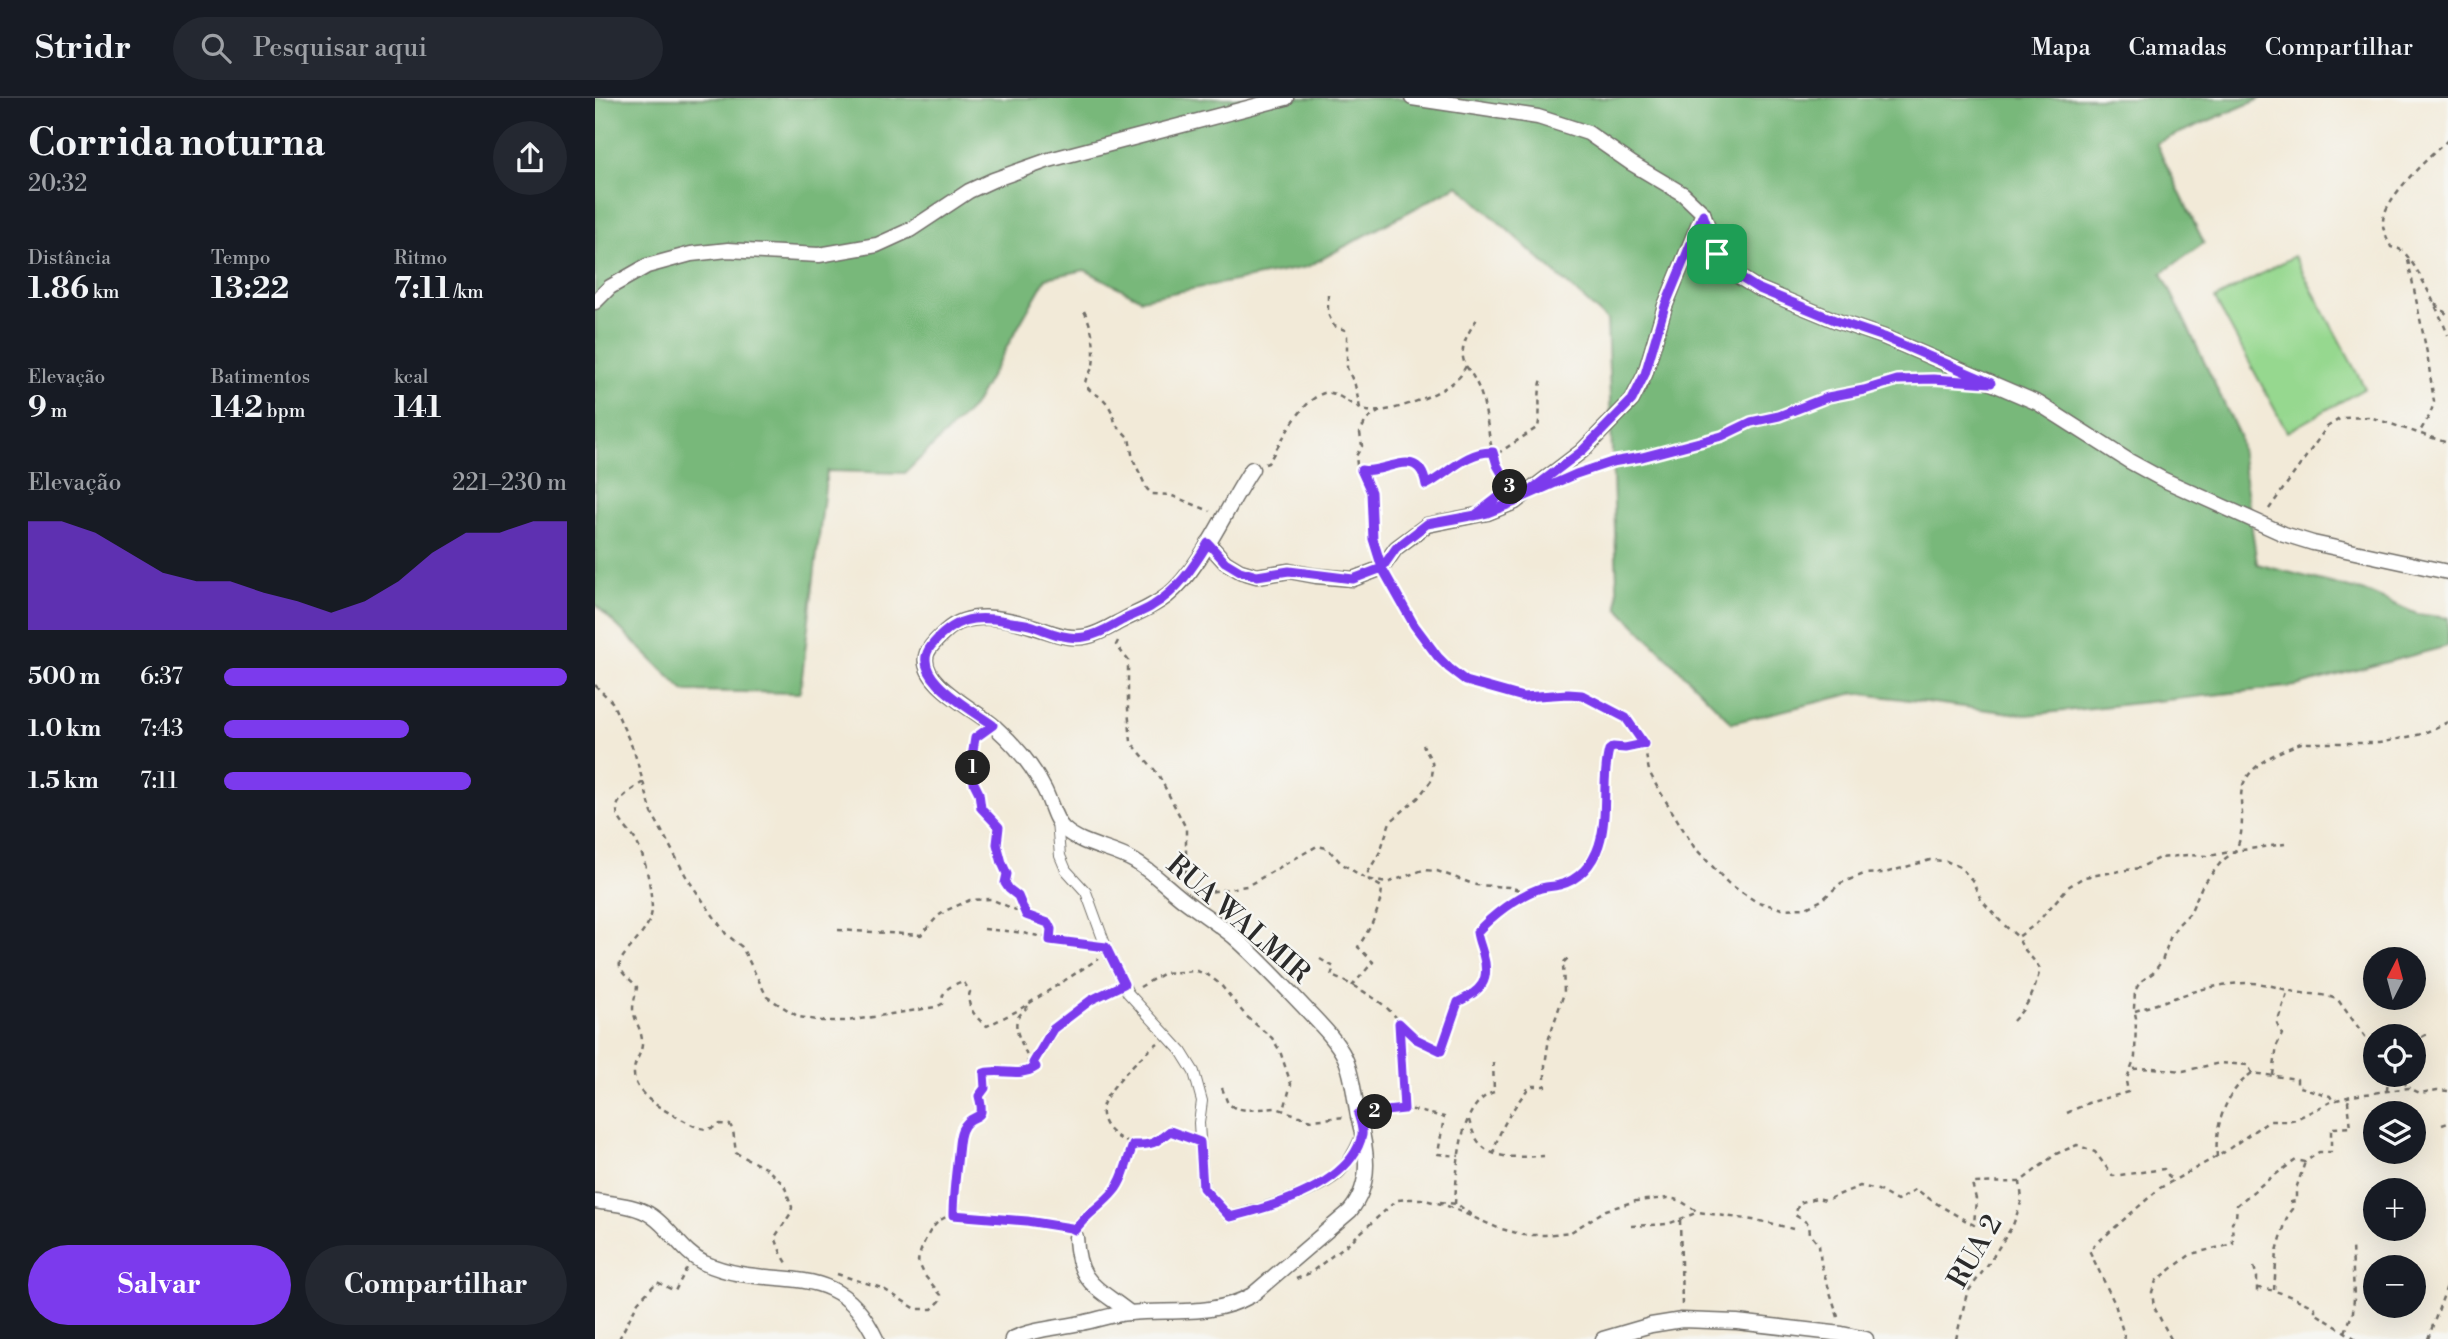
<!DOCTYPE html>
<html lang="pt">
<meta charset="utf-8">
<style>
body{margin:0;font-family:"Libre Bodoni",serif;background:#242831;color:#f1f3f6;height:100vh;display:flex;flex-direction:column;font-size:26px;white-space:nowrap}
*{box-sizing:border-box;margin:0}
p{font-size:23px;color:#9ea1a6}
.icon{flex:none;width:38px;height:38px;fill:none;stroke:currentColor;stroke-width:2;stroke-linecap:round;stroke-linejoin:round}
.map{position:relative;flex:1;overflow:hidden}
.panel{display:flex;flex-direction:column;background:#171b24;width:595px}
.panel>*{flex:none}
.needle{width:46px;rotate:6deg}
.tools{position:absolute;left:1768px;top:849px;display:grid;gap:14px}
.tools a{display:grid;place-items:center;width:63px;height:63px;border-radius:50%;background:#171b24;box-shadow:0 7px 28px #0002;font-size:35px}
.pin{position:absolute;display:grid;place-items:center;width:60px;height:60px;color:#fff;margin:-30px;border-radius:14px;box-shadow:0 4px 10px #0006}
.km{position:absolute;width:35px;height:35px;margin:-18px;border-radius:50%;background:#222;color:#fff;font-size:19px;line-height:35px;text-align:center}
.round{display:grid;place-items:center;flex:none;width:74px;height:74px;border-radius:37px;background:#242831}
.headline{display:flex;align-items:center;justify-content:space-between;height:119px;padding:0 28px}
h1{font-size:38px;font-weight:700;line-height:52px}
.figures{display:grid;grid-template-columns:repeat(3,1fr);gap:10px;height:119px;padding:7px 28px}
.figures div{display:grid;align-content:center}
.figures b{font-size:30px;font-weight:700}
.figures small{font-size:19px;font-weight:400}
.figures p{font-size:19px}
.chart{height:196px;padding:14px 28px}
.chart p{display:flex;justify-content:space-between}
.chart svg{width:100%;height:126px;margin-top:7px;fill:#7c3aed;opacity:.7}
.primary-button{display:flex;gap:14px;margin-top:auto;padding:14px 28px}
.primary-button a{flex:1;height:80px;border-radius:42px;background:#7c3aed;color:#fff;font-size:28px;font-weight:700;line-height:80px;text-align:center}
.primary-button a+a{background:#242831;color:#f1f3f6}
ul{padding:0 28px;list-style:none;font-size:23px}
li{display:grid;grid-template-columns:112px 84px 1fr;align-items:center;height:52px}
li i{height:18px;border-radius:9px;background:#7c3aed}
header{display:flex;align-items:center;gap:42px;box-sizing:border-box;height:98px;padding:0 35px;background:#171b24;border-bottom:2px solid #363941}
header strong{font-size:33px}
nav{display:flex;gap:38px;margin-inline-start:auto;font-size:24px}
.search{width:490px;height:63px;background:#242831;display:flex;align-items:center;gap:18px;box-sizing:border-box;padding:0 24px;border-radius:38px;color:#9ea1a6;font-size:26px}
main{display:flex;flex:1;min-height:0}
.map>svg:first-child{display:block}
.green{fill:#96d88f;stroke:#60825d;stroke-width:2}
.forest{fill:#78b87a;stroke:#527252;stroke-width:2}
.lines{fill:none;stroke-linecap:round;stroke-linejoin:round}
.pedestrian-casing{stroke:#716e68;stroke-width:12}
.minor-casing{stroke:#716e68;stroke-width:17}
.path{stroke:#716e68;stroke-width:2.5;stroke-dasharray:5 5;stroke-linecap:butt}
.pedestrian{stroke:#fff;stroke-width:10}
.minor{stroke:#fff;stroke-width:14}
.route-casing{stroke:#fff;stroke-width:14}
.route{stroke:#7c3aed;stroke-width:9}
.labels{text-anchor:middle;stroke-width:5;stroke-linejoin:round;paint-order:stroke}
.street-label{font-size:28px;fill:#2b2b2b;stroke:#f6f6f2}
</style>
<header>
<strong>Stridr</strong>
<div class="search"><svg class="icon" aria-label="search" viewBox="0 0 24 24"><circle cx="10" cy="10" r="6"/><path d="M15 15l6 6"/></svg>Pesquisar aqui</div>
<nav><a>Mapa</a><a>Camadas</a><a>Compartilhar</a></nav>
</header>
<main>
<section class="panel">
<div class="headline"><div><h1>Corrida noturna</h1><p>20:32</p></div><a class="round"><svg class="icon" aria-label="share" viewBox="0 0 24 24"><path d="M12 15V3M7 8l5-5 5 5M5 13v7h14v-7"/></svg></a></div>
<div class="figures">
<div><p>Distância</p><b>1.86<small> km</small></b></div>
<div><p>Tempo</p><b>13:22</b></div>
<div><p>Ritmo</p><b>7:11<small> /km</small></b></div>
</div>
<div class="figures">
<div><p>Elevação</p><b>9<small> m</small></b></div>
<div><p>Batimentos</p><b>142<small> bpm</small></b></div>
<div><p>kcal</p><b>141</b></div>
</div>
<div class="chart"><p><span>Elevação</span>221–230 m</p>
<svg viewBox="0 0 160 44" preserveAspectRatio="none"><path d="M0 44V6L10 6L20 10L30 17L40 24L50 27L60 27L70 31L80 34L90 38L100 34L110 27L120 17L130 10L140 10L150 6L160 6V44z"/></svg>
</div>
<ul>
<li><b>500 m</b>6:37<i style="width:100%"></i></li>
<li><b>1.0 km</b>7:43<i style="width:54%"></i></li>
<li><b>1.5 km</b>7:11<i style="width:72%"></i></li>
</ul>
<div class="primary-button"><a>Salvar</a><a>Compartilhar</a></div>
</section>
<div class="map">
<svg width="1853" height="1241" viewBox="0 0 1853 1241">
<rect width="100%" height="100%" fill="#f6f6f2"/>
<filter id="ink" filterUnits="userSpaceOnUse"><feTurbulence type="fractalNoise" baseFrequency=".0143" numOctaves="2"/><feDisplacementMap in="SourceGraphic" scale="14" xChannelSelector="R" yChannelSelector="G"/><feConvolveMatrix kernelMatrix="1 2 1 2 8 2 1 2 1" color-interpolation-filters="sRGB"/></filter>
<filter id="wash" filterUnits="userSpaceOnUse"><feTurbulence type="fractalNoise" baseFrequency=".00686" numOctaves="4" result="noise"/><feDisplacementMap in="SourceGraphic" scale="28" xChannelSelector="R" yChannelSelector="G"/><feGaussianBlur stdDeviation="1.57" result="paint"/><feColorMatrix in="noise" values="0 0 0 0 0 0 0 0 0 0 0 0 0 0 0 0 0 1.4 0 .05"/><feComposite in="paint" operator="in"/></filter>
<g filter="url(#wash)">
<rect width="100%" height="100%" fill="#f2ead8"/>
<!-- green -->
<path class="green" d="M1699,158L1770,290L1692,334L1620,201Z"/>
<!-- forest -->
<path class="forest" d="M0,0H1667L1561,45L1609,145L1567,175L1644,337L1662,466L1774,495L1822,516L1853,520V548L1701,588L1432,617L1260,595L1137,625L1023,510L1012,222L863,87L712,169L546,201L490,172L451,180L378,309L310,375L232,373L205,595L89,593L0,506Z"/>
</g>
<g filter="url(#ink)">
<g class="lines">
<defs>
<path id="pedestrian" d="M462,723L465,758L471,772L491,794L511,849L533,895L586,953L599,974L607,1003L604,1025L608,1090L635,1119C664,1112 725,1094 745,1074C755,1063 761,1049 767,1036"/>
<g id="minor">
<path d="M817,0L943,19L993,35L1036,65L1088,96L1108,115L1122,156L1133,172L1162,190L1242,223L1289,239L1443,305L1534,363L1567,381L1689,436L1718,445L1853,474"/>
<path d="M0,204L15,189L52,168L96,156L133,152L224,157L282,147L315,132L374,93L398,82L454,62L691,0"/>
<path d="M613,445L630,464L645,473L662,478L694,473L721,478L758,481L787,470L801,450L832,427L892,415L920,404L987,353L1037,302L1050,276L1070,208L1108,115"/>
<path d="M0,1103C18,1106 41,1107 57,1118C76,1131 88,1155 109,1165C178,1196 241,1155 281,1241"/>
<path d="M481,1139C483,1186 501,1188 535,1215"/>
<path d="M417,1241C438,1231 463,1230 486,1225C502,1222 518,1216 534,1215C577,1211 618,1219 657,1197L755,1113C778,1085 772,1051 763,1018C759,999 758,977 750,960C741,941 723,924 709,909C686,885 663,860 638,838C623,826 606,815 590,803C573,790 558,774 539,763C517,750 488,748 469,731C458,721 456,702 448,689C437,667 419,646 400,629C383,613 321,584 332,555C336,546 344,540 351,533C373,513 409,519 436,528C455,533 472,543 493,538C506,535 518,527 530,521C544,514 559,508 572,498C606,471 632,408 657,371"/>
<path d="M1008,1241L1056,1227L1087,1222L1142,1224L1247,1236L1271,1241"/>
</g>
</defs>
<!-- pedestrian casing -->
<use href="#pedestrian" class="pedestrian-casing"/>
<!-- minor casing -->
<use href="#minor" class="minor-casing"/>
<!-- path -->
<g class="path">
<path d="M1853,42C1835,58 1789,100 1788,123C1787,132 1793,141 1796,149C1800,150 1804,150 1807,153C1821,163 1846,219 1853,237"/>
<path d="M1813,162L1832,255L1839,304L1835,317L1824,335"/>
<path d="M733,197V216L739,228L750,232L752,238V270L760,287L765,310"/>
<path d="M1840,206L1853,217"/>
<path d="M489,213C497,228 501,249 498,267C497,274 488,280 491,287C494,293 499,295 504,298C513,303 519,316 520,326L534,340L538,361L552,391L557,396L575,397L615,413"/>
<path d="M871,268C894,299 889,321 898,355C902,368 909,379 915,390"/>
<path d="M785,313L771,322L765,335L767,348L761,358L762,367C782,387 822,339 831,388L868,362L882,356L905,354L943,329C947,310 941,296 948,278"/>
<path d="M670,366L673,365C686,345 706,302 729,295C741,291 759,311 772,313C794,317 853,294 866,277C868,274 869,271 871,268C862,253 873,234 882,221"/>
<path d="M766,372C783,402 773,422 782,453"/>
<path d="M984,376L1017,364L1047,359L1127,338L1156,324L1184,318L1233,299L1269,292L1302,282L1347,281"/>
<path d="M1674,411L1732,329L1746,320L1775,319L1853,345"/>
<path d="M795,481L819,527L843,559L871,583L927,599L973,596L987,597L1031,620L1049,646L1054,673L1061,687L1099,749L1133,785L1160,803L1187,811L1211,810L1227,802L1246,785L1269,776L1290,775L1335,762L1351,763L1365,769L1377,782L1386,802L1408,826L1423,839"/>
<path d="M523,543L521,547L533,562V611L536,644L563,676L591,730V783"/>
<path d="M0,587L17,604L39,653L57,715L92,780L131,836L147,849L172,899L204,919L227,923H252L341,909L347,906C346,891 356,888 368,883L375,894C370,907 381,921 392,928L422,913L503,861"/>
<path d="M385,636L380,640L377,652L379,685L384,695L386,710L404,729L402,746L406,765L412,776L410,784L414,791L423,798L431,817L453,826L456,831L455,842"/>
<path d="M48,684C40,690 23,699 22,710C21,722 35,733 41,743C51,762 56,788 57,810C57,836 21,857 25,869C27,877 37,882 42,889C41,896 38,904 38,911C39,921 46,931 47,942C48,952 43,958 40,967C32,996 71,1013 90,1023C103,1030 112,1035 125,1026L135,1027L138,1032L141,1055L172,1071L189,1087L197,1109L196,1115L180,1139L186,1155L192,1165"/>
<path d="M607,795L652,788L722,748L732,750L746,765L771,781L792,785L828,772L842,773L881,787L914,789L934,795"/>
<path d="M389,831L421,834L496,847"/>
<path d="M243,832L326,837L343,818L352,812L375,802L396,801L430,816"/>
<path d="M725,861L739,869L736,878C752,883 782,900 794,912C813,931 819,943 847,952L863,904C886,893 896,883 888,856C886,848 883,842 882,834C898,817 921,799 943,791C950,788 957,789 964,787C983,783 998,766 1004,747C1013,722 1010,693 1013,667C1014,661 1013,658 1015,652L1018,649L1030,650L1049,646"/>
<path d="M757,888L778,864L763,849C775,831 786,811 787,789L774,782L773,774L785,754L795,724L823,700L836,683L838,671L837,664L828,647"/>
<path d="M545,889L569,875L602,873L613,877L625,886L651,918L677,940L685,953L696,986L689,1012"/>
<path d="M433,908C429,913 424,916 422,922C418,937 434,952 433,968"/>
<path d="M1540,913C1578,901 1616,884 1657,885C1671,885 1686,891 1700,894C1715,897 1729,895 1743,902L1780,952"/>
<path d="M1418,923C1435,905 1439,895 1445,871C1438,859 1427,852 1423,839L1441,826L1473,789L1489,779L1544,770L1564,760L1593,757L1614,758L1640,753C1647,741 1647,728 1647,715C1646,705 1645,696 1648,687C1657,664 1686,653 1706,645H1784L1827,636L1853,624"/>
<path d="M804,927L809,1011"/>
<path d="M1818,944L1832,936"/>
<path d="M563,945C548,956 509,993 507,1011C504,1033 534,1050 553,1047C563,1046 567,1039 575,1033L592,1039"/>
<path d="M433,968C446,961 449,943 458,932C473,913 497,904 517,893"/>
<path d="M1538,971L1557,970L1588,973L1625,965L1653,967L1657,975"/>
<path d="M1801,976L1814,990"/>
<path d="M1678,977L1682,947L1687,936L1682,925L1693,892"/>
<path d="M627,990L633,1006L640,1010L651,1012L681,1010L716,1022L750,1019"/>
<path d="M1792,992L1793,978L1797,976"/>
<path d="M777,1014L814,1011L849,1019L843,1056L864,1058"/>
<path d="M1472,1015L1493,1005L1533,994L1531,983L1540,959L1541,920L1539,910L1540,893L1545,884L1558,875L1567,863L1575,840L1582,828L1595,815L1607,788L1627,763L1640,753L1690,746"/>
<path d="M874,1022C885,1065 912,1059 949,1058"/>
<path d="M1847,1027L1853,1025"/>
<path d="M898,1056C904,1030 919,1009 935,988H950V967L954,940L969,895L968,865L975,858"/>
<path d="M1622,1059C1619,1028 1631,993 1657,975L1702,981V988L1735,998L1738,1003"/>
<path d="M845,1104L862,1106L879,1119"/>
<path d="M860,1106C862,1074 862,1006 899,994L898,962"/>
<path d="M358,1116C358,1097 359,1079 363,1060C365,1051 363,1041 367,1032C378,1011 392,1029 384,998L390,990L389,975H425L441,969L438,966"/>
<path d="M1085,1122L1087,1208"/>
<path d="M486,1124L518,1095L523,1088L538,1048"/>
<path d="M1036,1128L1073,1126L1103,1114"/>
<path d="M1659,1169L1662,1179V1198"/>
<path d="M242,1176L287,1190L321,1211H337L345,1203L346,1197L330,1178L323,1163C326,1148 336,1125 351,1119C368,1111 448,1126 470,1129"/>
<path d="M701,1181L715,1175L755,1144L802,1102L812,1101H826L850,1107L903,1130L929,1137H950L976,1134L1011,1112L1041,1103L1073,1100L1084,1102L1103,1114L1171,1124L1198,1131"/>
<path d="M1662,1190C1684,1192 1700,1200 1720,1210V1215L1761,1241"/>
<path d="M1679,1192L1682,1153L1693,1116L1697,1111L1696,1104L1701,1103V1091L1710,1064"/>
<path d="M1243,1219L1226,1166L1224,1147L1215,1136L1214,1126L1200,1117L1204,1105L1221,1100L1231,1102L1265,1088L1283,1092L1302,1103L1321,1091C1339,1105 1359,1116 1379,1127L1381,1101L1377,1085L1425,1084L1461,1056L1482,1047L1500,1054L1518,1078L1569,1071L1577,1083"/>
<path d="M1750,1234L1758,1214L1759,1200L1757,1146"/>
<path d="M24,1241L43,1204L62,1184L80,1193L92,1170"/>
<path d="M1361,1241L1372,1195L1394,1165L1418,1127L1427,1102L1425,1084"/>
<path d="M1530,1241L1520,1206L1494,1152L1565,1090L1628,1055L1673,1023H1692L1701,1021L1738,1003L1756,998L1814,990L1825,995L1842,992L1853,993"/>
<path d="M1576,1241L1559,1209L1557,1194L1561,1183L1596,1156L1638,1146L1637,1124L1641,1120L1642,1107L1670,1084L1701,1062L1710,1064L1724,1054H1736V1030L1756,1029L1753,1004L1756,998"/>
<path d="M1833,1241L1853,1185"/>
</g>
<!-- pedestrian -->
<use href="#pedestrian" class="pedestrian"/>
<!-- minor -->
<use href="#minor" class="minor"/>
</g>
</g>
<g class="lines" filter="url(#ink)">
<defs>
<path id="route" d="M1122,156L1108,116L1070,208L1050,276L1037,302L987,353L920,404L892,415L832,426L801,450L787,470L758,481L694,473L662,478L645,473L630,464L613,445C598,470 582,493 557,508C548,514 537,517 528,522C516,528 504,537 489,539C471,542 454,534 438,528C429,525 420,525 412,523C378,517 359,520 336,548C312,578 378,612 398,627L380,640L377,659L379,685L384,695L386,710L404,729L402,746L407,765L412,776L410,785L414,791L423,798L431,817L453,825L456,831L455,842L511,849L529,886L496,902L458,931L438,965L441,969C424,980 407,970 389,975L390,990L384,998C392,1028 377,1011 367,1032C364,1039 364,1048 363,1055C361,1076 358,1096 358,1117L432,1123L476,1130L480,1132C492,1115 507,1108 519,1093C529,1081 532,1062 538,1047C559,1047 560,1045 575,1033L605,1044L608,1090L635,1119C678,1109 756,1087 767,1037C768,1030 765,1022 763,1016L809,1011L804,925L821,941L846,953L863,904C886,893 896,883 888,856C886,848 883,842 882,834C898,817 921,799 943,791C950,788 957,789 964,787C983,783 998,766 1004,747C1014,716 1006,680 1014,652L1018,649L1030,650L1049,646L1031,620L987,597L973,596L928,599L871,583L854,570L843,559L819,527L787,470L778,441L776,394L766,372C790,377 824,345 831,387C853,376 871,353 898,354L902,367L915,390L879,418L892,415L981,376L1017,364L1047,359L1127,338L1156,324L1184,318L1233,299L1269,292L1302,282L1338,281L1396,285L1289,239L1242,223L1162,190L1133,172L1122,156"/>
</defs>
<!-- route casing -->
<use href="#route" class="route-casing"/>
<!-- route -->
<use href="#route" class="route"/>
</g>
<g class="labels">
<!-- street labels -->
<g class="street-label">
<text transform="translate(644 820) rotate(41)" y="10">RUA WALMIR</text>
<text transform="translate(1379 1153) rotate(-60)" y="10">RUA 2</text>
</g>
</g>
</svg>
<div class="tools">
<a><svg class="needle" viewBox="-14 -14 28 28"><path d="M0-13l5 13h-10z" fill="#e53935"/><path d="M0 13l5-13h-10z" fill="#9ea1a6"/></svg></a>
<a><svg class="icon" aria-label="locate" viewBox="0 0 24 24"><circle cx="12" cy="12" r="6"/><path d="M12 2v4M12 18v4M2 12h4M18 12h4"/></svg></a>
<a><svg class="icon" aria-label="layers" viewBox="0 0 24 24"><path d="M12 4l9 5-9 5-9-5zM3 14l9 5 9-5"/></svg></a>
<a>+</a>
<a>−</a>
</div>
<div class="pin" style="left:1122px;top:156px;background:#1e9e55"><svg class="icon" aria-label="arrive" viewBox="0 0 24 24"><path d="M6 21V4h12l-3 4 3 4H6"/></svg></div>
<b class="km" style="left:378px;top:670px">1</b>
<b class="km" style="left:780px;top:1014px">2</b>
<b class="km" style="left:915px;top:389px">3</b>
</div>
</main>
